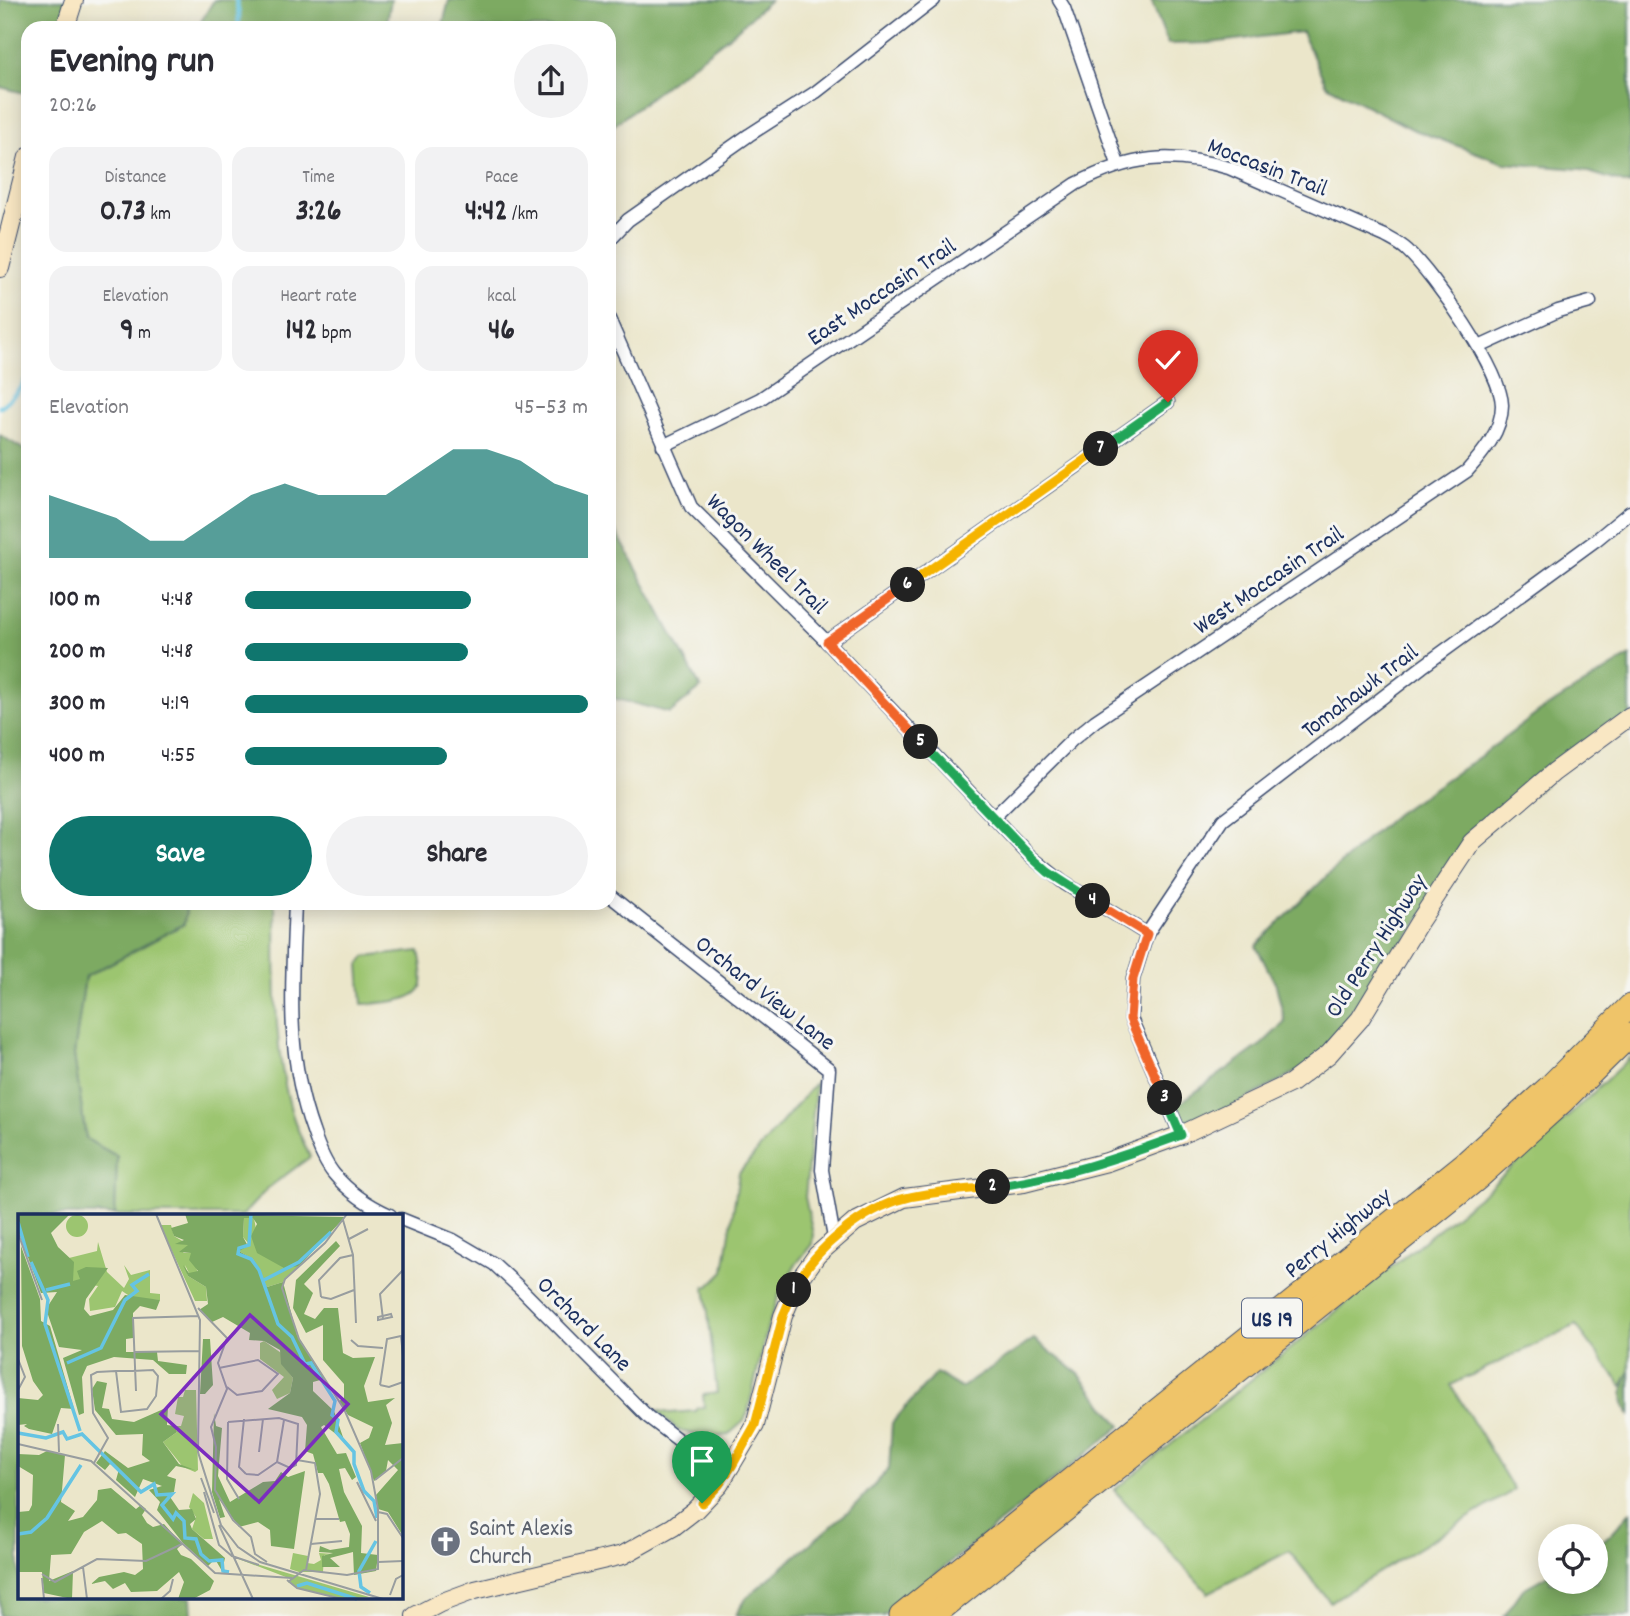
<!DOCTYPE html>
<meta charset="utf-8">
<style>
body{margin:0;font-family:Dekko,sans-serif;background:#f2f2f3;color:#2b2b33;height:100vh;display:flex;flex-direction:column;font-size:26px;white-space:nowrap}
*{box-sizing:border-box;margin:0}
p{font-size:23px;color:#7c7c81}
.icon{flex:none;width:38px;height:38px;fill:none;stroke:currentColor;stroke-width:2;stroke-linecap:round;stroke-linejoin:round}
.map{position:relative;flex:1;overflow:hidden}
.side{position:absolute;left:21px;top:21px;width:595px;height:889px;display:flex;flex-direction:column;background:#fff;border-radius:21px;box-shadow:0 4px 18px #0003}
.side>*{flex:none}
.fabs{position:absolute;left:1538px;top:1524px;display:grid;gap:14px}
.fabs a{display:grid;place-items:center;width:70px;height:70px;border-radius:50%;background:#fff;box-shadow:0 4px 18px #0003;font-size:35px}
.pin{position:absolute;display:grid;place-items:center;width:60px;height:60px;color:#fff;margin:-72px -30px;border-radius:50% 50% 50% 0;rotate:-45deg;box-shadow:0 0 7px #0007}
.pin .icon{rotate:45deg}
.km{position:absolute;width:35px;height:35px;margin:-18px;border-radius:50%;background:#222;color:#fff;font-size:19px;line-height:35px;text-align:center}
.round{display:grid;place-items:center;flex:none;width:74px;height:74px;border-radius:37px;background:#f2f2f3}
.head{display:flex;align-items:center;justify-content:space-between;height:119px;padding:0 28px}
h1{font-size:38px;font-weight:700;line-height:52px}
.figures{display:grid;grid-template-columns:repeat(3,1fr);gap:10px;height:119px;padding:7px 28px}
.figures div{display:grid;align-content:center;border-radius:18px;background:#f2f2f3;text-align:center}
.figures b{font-size:30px;font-weight:700}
.figures small{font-size:19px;font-weight:400}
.figures p{font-size:19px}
.chart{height:196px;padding:14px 28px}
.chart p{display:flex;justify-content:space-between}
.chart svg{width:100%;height:126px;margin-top:7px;fill:#0f766e;opacity:.7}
.action{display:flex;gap:14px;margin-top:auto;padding:14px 28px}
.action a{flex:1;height:80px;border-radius:42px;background:#0f766e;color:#fff;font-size:28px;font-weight:700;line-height:80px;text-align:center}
.action a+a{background:#f2f2f3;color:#2b2b33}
ul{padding:0 28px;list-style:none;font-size:23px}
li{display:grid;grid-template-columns:112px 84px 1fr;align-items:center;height:52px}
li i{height:18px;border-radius:9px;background:#0f766e}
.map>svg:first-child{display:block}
.green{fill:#9cc570;stroke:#5c7a67;stroke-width:2}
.forest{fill:#7daa62;stroke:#4c6c60;stroke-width:2}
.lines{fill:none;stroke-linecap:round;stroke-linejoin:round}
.stream{stroke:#65c4e3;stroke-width:4.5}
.street-casing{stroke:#3a4a6e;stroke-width:15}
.secondary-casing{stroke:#3a4a6e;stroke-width:20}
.highway-casing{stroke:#3a4a6e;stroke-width:25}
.street{stroke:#fff;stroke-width:12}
.secondary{stroke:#f9e7c3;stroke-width:18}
.highway{stroke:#efc469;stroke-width:23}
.split-1-casing{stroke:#fff;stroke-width:14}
.split-2-casing{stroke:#fff;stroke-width:14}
.split-3-casing{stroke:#fff;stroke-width:14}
.split-4-casing{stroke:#fff;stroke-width:14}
.split-5-casing{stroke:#fff;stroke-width:14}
.split-6-casing{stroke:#fff;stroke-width:14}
.split-7-casing{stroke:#fff;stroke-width:14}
.split-8-casing{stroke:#fff;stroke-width:14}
.split-1{stroke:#f5b400;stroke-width:9}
.split-2{stroke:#f5b400;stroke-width:9}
.split-3{stroke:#22a559;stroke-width:9}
.split-4{stroke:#f0652b;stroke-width:9}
.split-5{stroke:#22a559;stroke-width:9}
.split-6{stroke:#f0652b;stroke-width:9}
.split-7{stroke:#f5b400;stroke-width:9}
.split-8{stroke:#22a559;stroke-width:9}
.labels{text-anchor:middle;stroke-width:6;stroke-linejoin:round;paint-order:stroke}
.shield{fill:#f6f6f2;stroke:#5d6b8a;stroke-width:2}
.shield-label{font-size:23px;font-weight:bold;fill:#1b2f5e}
.street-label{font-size:24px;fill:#1b2f5e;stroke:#f6f6f2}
.worship-label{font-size:24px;fill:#5b616d;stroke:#f6f6f2;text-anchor:start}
.inset-river{fill:none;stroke:#65c4e3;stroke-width:3.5}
.inset-road{fill:none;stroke:#989d9f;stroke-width:2}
.view{fill:#7b2cbf;fill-opacity:0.15;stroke:#7b2cbf;stroke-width:3.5}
.inset-edge{fill:none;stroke:#1b2f5e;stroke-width:3.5}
</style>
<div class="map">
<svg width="1630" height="1616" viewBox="0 0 1630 1616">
<rect width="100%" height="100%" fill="#f6f6f2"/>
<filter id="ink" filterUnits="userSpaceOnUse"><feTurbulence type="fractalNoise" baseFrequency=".0143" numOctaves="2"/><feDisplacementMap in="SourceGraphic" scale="14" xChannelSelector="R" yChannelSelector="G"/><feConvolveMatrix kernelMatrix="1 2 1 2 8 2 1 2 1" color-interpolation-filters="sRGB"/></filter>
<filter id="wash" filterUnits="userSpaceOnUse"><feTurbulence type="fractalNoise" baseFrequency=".00686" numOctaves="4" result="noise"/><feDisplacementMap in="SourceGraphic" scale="28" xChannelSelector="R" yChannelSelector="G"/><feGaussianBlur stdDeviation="1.57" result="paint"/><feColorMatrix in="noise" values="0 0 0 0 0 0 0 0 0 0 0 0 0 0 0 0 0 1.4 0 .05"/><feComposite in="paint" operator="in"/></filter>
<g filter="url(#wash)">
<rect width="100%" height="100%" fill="#ebe6ca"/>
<!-- green -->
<g class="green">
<path d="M187,903H272L275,906C276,973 272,1041 290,1106C294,1124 303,1141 310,1157L268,1188L243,1215H115L117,1156L86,1139L74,1055L85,977L184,924Z"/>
<path d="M419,951C421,961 424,974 422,984C418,1003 378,1003 362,1004L359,965L365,957Z"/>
<path d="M1630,1057V1371L1622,1386L1576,1325L1451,1385L1514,1490L1330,1602L1289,1551L1208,1593L1114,1490L1487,1190L1572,1113Z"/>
<path d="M816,1082L805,1197L813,1234L812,1244L794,1267L781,1290L768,1325L748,1411L744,1421L728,1435L707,1438L678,1430L655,1410L670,1413L696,1411L697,1408L704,1407L703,1395L717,1393L705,1287L709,1286L724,1271L739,1173Z"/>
</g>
<!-- forest -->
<g class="forest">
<path d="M0,0H74L65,28H28V94L0,87Z"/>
<path d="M214,0H391L386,28H197Z"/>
<path d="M449,0H770L733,33L609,129V28H442Z"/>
<path d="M1151,0H1630V185L1579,169L1504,163L1412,129L1326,85L1302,32L1210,43L1168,44Z"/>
<path d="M0,435L28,452V903H187L184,924L85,977L74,1055L86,1139L117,1156L115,1215H19V1597H191L192,1616H0Z"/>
<path d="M609,518L701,688L670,713L609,697Z"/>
<path d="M1630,656V716L1472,842L1329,1054L1181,1135L1170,1110L1262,1044L1285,1022L1276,985L1256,946L1330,873L1396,814L1482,755L1539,712Z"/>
<path d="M1034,1339L1079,1374L1121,1426L883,1616H735L746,1598L857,1504L889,1469L892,1423L936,1373L961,1388Z"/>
<path d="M1630,1371V1415C1619,1401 1622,1386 1630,1371Z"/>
<path d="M1630,1512V1616H1504L1523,1589L1550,1574V1582H1596V1546L1610,1535Z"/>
</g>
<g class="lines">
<!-- stream -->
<g class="stream">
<path d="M236,0L239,15L238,28"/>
<path d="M0,407C11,398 24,388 28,373"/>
</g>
</g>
</g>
<g filter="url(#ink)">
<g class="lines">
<defs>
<g id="street">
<path d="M1059,0L1064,8L1118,164"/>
<path d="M609,240L628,220L749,135L816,92L934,0"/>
<path d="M609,319L691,507L827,642L1030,856L1064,883L1147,934"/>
<path d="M1479,347L1558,311L1590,302"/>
<path d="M663,446L760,399L1076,184C1130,156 1170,151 1229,168L1385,236C1392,240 1401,244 1407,250C1434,275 1501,370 1502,405C1502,431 1483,453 1467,471L1095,721L1072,740L993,818"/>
<path d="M827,642L1168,402"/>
<path d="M609,895L829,1069L822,1170L834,1238"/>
<path d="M295,903C292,983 285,1054 313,1131C318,1146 324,1162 334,1174C349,1192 370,1206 390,1215"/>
<path d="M1181,1135L1131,1019L1133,979L1147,934L1223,820L1422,667L1596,540L1630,512"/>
<path d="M401,1219L453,1240L494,1264L520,1288L648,1417L689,1448L732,1466"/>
</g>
<g id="secondary">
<path d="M65,28L74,0"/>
<path d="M0,268L28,157"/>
<path d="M415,1616L440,1603L475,1590L623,1555L673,1527L695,1510L719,1485L755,1425L783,1316L797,1283L817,1255L855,1222L904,1198L1024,1183L1107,1162L1181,1135L1291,1083L1329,1054L1360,1019L1419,922L1472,842L1554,772L1630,716"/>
</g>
<g id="highway">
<path d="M901,1616L1464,1164L1548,1088L1630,1006"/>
<path d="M933,1616L1477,1179L1562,1102L1630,1035"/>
</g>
</defs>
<!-- street casing -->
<use href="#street" class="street-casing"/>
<!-- secondary casing -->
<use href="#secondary" class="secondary-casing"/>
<!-- highway casing -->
<use href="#highway" class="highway-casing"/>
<!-- street -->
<use href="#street" class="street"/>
<!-- secondary -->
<use href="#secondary" class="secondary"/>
<!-- highway -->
<use href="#highway" class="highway"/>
</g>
</g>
<g class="lines" filter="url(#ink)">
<defs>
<path id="split-1" d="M702,1503L719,1485L732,1466L755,1425L783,1316L794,1290"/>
<path id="split-2" d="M794,1290C811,1251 864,1208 906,1198C934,1191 964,1190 993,1187"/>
<path id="split-3" d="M993,1187C1058,1178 1119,1158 1181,1135L1165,1098"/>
<path id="split-4" d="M1093,901L1147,934L1133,979L1130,1019L1165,1098"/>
<path id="split-5" d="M921,742L1030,856L1048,872L1093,901"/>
<path id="split-6" d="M908,585L827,642L921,742"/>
<path id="split-7" d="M908,585L1101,449"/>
<path id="split-8" d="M1101,449L1168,402"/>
</defs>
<!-- split-1 casing -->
<use href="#split-1" class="split-1-casing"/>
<!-- split-2 casing -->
<use href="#split-2" class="split-2-casing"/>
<!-- split-3 casing -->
<use href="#split-3" class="split-3-casing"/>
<!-- split-4 casing -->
<use href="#split-4" class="split-4-casing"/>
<!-- split-5 casing -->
<use href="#split-5" class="split-5-casing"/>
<!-- split-6 casing -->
<use href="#split-6" class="split-6-casing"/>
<!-- split-7 casing -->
<use href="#split-7" class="split-7-casing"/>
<!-- split-8 casing -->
<use href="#split-8" class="split-8-casing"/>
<!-- split-1 -->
<use href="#split-1" class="split-1"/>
<!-- split-2 -->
<use href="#split-2" class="split-2"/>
<!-- split-3 -->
<use href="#split-3" class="split-3"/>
<!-- split-4 -->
<use href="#split-4" class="split-4"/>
<!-- split-5 -->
<use href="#split-5" class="split-5"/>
<!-- split-6 -->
<use href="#split-6" class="split-6"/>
<!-- split-7 -->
<use href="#split-7" class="split-7"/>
<!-- split-8 -->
<use href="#split-8" class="split-8"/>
</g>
<!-- icons -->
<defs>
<symbol id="church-disc" viewBox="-11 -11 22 22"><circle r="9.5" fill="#6b7280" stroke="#f6f6f2"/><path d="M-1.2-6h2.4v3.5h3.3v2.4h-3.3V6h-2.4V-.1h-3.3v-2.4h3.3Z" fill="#fff"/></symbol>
</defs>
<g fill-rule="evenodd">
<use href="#church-disc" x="428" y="1524" width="35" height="35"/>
</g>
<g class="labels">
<!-- shield labels -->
<rect class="shield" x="1242" y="1298.5" width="60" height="39" rx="5"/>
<g class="shield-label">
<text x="1272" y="1326">US 19</text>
</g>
<!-- street labels -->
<g class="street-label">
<text transform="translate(1268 166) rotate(21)" y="8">Moccasin Trail</text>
<text transform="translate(881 291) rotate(-34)" y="8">East Moccasin Trail</text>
<text transform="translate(768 553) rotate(45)" y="8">Wagon Wheel Trail</text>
<text transform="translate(1268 579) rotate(-34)" y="8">West Moccasin Trail</text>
<text transform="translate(1359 690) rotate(-37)" y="8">Tomahawk Trail</text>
<text transform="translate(1375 945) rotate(-57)" y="8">Old Perry Highway</text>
<text transform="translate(766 992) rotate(38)" y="8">Orchard View Lane</text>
<text transform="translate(1337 1232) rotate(-39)" y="8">Perry Highway</text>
<text transform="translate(585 1323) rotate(45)" y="8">Orchard Lane</text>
</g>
<!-- worship labels -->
<g class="worship-label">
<text x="469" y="1535">Saint Alexis<tspan x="469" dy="28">Church</tspan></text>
</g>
</g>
<!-- overview -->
<g transform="translate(18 1214)">
<rect width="385" height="385" fill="#ebe6ca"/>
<path d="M48 12a11 11 0 1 1 22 0a11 11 0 1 1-22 0ZM226,4H236L238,15L281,52L265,68L249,73L235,45L221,37L230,29L225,23ZM142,11H153L156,22L171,31L165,39H173L180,59H171L167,51L170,62L188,73L189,87H177ZM80,28L89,58L106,74L111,65L106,51L113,61L132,56V79L142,80V86L116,85L104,77L97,93L72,97L71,85L80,72L55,67L51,44L79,37ZM246,127L266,141L264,150L275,164L272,179L259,185L254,176L266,163L242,145V129ZM167,176H178L180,256L177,258L165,253L145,228L159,218L157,212H163L166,202L157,200L160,183H165ZM175,279L186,289L195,325H186L174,315L178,303L171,293ZM275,339L290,342L289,349L296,350L303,346L301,339L315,340L306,341L305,358H281L272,355ZM218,344L351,383L324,385L282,375L270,368L273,365Z" fill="#9cc570"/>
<path d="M0,0H52L33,19L40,33L56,48L55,67L62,65L59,57L68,53L90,54L68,85L66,95L72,102L95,96L107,81L142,86L138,96L122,92L115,99V124L108,125V138H139L140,147L169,151L168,160H151L135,146L96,143L69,152L64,163L66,199L61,201L45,144L64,136L41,133L28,95L39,78L23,79L0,16ZM167,0L327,3L281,52L266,54L239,39L233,22L239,10L235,4H226L225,23L230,32L221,37L235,45L249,73L265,68L279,121L306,165L295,168V177L316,197L326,226L306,211L303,213L319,240L328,239L338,263L334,266L327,254L321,255L326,278L344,312L343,339L360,341L358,357L336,361L335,338L312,344L322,353H304V342L315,339L301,338L302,332L312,336L331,333L332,320L327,307L322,308L311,270L305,259H300L295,240L287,237L289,211L284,203L250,195L272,179L275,164L263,150L262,136L246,127L231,126L232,119L205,103L194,108L181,96L190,90L188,73L170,62L165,51L171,59L180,57L171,46L173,39L161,38L170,31L157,30L166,26L156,22L153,14L170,9ZM318,27L322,32L286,70L295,79L286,100L297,105L306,94H320L325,139L335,144L357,143L346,172L350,188L377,184L368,191L374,209L367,231L385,229V322L370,298L360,295L358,281L380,256L370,246L368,257L356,267L342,229L351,224L355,213L330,201L321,187L326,184V170L305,146V111L288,119L275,94L278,66ZM3,32L22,85L23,107L32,112L56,195L43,194L34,220L11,215L6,212L9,210L0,211V184L20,186L25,181L15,167L4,132ZM185,125H192L195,171L187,180H182ZM79,167L89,169L84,194L91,195L94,205L116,208L150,193L149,211L157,212L159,218L145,228L161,250L177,256L158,252L149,262L158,265L156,278L150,280L161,296L174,295L178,305L172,310L174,315L207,344L204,357L197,345L190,352L165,329L139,296L142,288L131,276L144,272L125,265L117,283L98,266L101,255L92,250L87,256L78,249L87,237L110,254L132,247L124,241L125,220L98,221L77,196L74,175ZM196,199L198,212L204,214L200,262L212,288L245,268L257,267L263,258L270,263L287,257L276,335L253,332L252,316L240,308L221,313L201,285L207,303L202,304L194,278ZM29,237L47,241L43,288L57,297L50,307L65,303L79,286L80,276L93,274L118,295L123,291L128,295L124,301L129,309L135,313L146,310L164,330L159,335L163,341L173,345L196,367L192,376L175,385H160L166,368L161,358L139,377L113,378L107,369L95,375L87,367L73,370L81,363L106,358L117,361L125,355L124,330L108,319L100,320L84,307L66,318L53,340L33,341L31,367L55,357L54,385L26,379L24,358H0V298L11,297L14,291L15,261L0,252V240L21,241Z" fill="#7daa62"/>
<path class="inset-river" d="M233,0L231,31L221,34L220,40L233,45L241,56L260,110L274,123L287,150L293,149L317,187L314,201L320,206L318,218L336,238V250L346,277L356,287L359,304M0,8L10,43M13,48L30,86L27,110L62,217M244,67L281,48L313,18M28,76L52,70M49,149L83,134L107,86L119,77L114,71L131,60M0,219L28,224L45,218L49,225L64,220L123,278L136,270L139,281L154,280L144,291L155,305L158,299L166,307L167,324L178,325L183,340L191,347L204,346L205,357L211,358M0,320L13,318L29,304L63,251M279,372L289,369L339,385M352,379L343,373L341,357L358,327"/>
<path class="inset-road" d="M138,0L182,106L180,238L203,311L220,333L242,348L365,385M325,6L335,41L338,109M0,19L24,86M331,25L350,15M303,83L301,66L322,44L335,41M303,83L313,85L336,76M180,94L209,124L200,149L209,175L193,213L198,233L197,276L215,306L233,323L237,340L249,348M373,100L374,103L360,106V103ZM365,105L362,80L385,56M333,126L340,132L365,134M116,138L181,137M0,145L7,163L0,176M201,154L240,146L260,160L244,177L219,181L209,173M362,171L369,125L383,122L385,142M362,171L371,173L385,168M118,177L115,104L181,102M226,205L221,253L228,260M210,208L261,204L280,210L278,251L272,254L259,248M210,208L209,265L221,285M40,210L41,238M0,230L73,247L197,359L274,364M241,238L245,205M279,246L297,249L302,280L288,356M259,248L266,206M76,249L90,224L75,199L73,161L79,158L98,157H114L135,156L140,162L138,182L129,195L103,198L98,157M228,260L240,261L259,248M183,264L196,299M357,266L385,244M339,268L358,307M186,278L201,331L214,342L241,351M360,298L369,300L385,324M297,305H321M201,311L235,385M293,330L324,327M360,348L385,347M65,353L69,385M24,360L37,368L79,345L128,347L164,330M24,364L26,385M269,366L279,374L324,385M270,368L286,356L329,361L360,355V295L353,257L326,195L281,125L264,74L267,65L307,29L329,0M372,381L378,365L385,361M143,385L152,377L155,365"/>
<path class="view" d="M232,101L330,190L241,288L143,200Z"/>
<rect width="385" height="385" class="inset-edge"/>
</g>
</svg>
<div class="fabs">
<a><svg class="icon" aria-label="locate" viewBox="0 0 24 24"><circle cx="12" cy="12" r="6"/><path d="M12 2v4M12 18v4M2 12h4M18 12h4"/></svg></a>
</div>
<div class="pin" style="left:702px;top:1503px;background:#1e9e55"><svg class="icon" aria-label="arrive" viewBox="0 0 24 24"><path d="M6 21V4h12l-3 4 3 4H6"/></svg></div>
<div class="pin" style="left:1168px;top:402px;background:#d93025"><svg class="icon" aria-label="check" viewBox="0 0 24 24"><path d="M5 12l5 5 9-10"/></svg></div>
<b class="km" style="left:794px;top:1290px">1</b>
<b class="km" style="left:993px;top:1187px">2</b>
<b class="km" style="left:1165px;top:1098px">3</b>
<b class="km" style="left:1093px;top:901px">4</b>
<b class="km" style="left:921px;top:742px">5</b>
<b class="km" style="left:908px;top:585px">6</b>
<b class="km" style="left:1101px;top:449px">7</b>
<section class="side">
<div class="head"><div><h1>Evening run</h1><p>20:26</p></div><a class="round"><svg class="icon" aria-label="share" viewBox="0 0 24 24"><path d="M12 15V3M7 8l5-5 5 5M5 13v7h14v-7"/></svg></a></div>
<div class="figures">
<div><p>Distance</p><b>0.73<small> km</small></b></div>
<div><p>Time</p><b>3:26</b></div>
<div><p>Pace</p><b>4:42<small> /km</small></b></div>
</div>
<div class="figures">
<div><p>Elevation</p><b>9<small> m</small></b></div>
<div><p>Heart rate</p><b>142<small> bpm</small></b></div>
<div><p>kcal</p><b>46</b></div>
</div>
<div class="chart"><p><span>Elevation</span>45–53 m</p>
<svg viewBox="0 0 160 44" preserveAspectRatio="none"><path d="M0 44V22L10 26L20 30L30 38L40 38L50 30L60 22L70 18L80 22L90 22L100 22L110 14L120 6L130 6L140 10L150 18L160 22V44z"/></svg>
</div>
<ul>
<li><b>100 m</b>4:48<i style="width:66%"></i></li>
<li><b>200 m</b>4:48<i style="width:65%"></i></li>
<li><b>300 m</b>4:19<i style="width:100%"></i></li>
<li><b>400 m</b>4:55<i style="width:59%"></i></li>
</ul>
<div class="action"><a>Save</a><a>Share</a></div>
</section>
</div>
